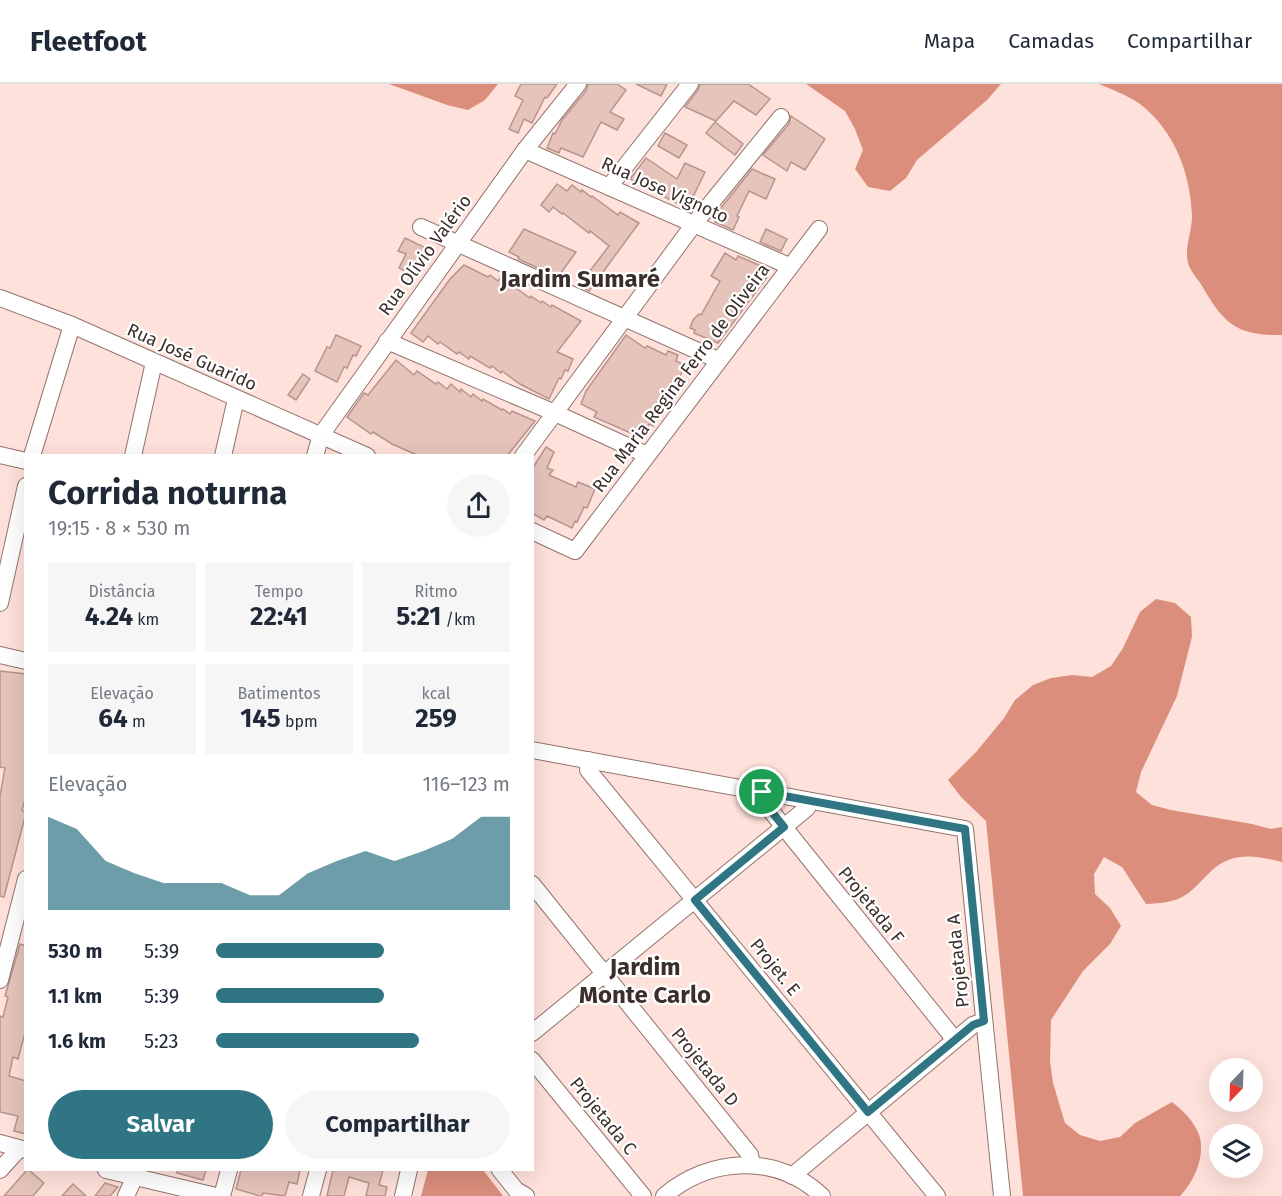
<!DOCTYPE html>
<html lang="pt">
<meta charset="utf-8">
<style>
body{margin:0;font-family:"Fira Sans",sans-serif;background:#f6f6f7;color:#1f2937;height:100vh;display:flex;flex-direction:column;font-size:22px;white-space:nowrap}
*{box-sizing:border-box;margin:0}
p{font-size:20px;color:#747a83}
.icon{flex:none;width:33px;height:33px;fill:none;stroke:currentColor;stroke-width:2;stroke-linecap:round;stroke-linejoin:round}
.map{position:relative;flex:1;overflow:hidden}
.details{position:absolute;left:24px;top:370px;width:510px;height:717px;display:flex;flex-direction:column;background:#fff;border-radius:0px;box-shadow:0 6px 24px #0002}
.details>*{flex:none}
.needle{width:39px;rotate:203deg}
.tools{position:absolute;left:1209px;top:974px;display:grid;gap:12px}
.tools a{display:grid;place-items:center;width:54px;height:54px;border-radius:50%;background:#fff;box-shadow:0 6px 24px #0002;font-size:30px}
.pin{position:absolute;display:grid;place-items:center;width:51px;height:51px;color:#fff;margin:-26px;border:3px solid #fff;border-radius:50%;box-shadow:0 2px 6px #0007}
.round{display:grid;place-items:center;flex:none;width:63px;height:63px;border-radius:32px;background:#f6f6f7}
.overview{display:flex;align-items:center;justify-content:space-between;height:102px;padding:0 24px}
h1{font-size:33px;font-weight:700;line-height:45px}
.figures{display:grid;grid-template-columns:repeat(3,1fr);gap:9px;height:102px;padding:6px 24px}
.figures div{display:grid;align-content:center;border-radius:0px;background:#f6f6f7;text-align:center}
.figures b{font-size:26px;font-weight:700}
.figures small{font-size:16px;font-weight:400}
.figures p{font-size:16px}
.chart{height:168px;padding:12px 24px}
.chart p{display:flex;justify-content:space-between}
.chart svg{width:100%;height:108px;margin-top:6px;fill:#307584;opacity:.7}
.button{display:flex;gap:12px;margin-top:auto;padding:12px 24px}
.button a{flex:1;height:69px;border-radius:36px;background:#307584;color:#fff;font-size:24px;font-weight:700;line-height:69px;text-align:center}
.button a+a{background:#f6f6f7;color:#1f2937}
ul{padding:0 24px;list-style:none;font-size:20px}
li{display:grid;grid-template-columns:96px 72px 1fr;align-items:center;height:45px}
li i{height:15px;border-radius:8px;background:#307584}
header{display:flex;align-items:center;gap:36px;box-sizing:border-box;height:84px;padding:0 30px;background:#fff;border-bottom:2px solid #e0e1e3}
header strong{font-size:28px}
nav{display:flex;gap:33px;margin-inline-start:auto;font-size:21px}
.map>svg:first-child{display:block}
.forest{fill:#db8e7c}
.building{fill:#e6c4bb;stroke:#b6958d;stroke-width:1.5}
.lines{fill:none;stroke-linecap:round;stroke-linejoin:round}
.minor-casing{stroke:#93746c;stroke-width:18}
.minor{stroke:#fff;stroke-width:16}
.route-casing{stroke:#fff;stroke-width:12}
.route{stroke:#307584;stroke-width:8}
.labels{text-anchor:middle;stroke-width:4.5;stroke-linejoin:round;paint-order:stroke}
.street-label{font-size:18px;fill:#3b2e2b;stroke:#fff}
.district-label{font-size:24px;font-weight:bold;fill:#3b2e2b;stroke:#fff}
</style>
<header>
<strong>Fleetfoot</strong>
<nav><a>Mapa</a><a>Camadas</a><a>Compartilhar</a></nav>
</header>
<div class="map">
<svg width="1282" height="1112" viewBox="0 0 1282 1112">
<rect width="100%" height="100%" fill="#fee1da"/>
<!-- forest -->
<g class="forest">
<path d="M389,0H498L485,16L468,26L447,21Z"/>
<path d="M806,0H1001L987,16L917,76L906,94L890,107L868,103L855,85L863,66L855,45L845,27Z"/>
<path d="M1099,0H1282V251C1237,252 1224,240 1202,202C1198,195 1190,187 1188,179C1184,164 1192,148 1192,133C1191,91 1175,47 1140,20C1127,11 1113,6 1099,0Z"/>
<path d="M1156,515L1175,519L1191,533L1192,553L1177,612L1141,688L1136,708L1152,721L1171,726L1252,740L1271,745L1282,743V778C1269,775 1254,771 1240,773C1214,776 1205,797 1187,810C1174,819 1161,819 1146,820L1122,783L1104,773L1094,790L1095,810L1110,824L1121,842L1110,860L1083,887L1051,936L1050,977L1053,999L1065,1039L1080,1051L1100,1057L1120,1053L1135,1039L1172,1018C1182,1026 1191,1034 1197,1046C1208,1067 1195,1097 1180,1112H1023L986,737L961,713L948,696L977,667L1004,634L1015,616L1033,601L1051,594L1072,591L1092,593L1111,582L1123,564L1140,528Z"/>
<path d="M428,1086H483L503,1112H421Z"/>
</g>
<!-- building -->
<g class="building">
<path d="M521,0H557L547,14L545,13L532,39L524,35L518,49L509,45L523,16L515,12Z"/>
<path d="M588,0H617L626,6L610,28L624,35L617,46L601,38L583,73L561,64L559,69L547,64L553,49L555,50L562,36L586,7Z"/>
<path d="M636,0H667L661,12Z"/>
<path d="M700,0H748L770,15L756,31L734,17L716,37L685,23L698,6Z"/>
<path d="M791,32L825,55L805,86L791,78L787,87L763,71L789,40Z"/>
<path d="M715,38L743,60L735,71L706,49Z"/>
<path d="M665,49L687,61L679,74L658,62Z"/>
<path d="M646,74L677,95L685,79L705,88L693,113L698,115L690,126L630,95Z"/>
<path d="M752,85L775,95L766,115L749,107L737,132L739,133L733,146L715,138L721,124Z"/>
<path d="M557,100L567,107L572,101L581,108L582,106L591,113L592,112L618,131L620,128L639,139L589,207L579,201L609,162L590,147L589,149L563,129L562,130L553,123L549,128L541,121Z"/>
<path d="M524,145L576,168L558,193L518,175L519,173L509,168Z"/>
<path d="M766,145L787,155L781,167L760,158Z"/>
<path d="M405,154L428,165L416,193L399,184L406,170L398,167Z"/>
<path d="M725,169L736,176L738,172L761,182L758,189L767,193L718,259L694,249L695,246L690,244L693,236L699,230L701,231L720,197L711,192Z"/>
<path d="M464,181L488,193L490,191L498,197L501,193L511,198L510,200L530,214L531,212L541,219L542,217L551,223L552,221L581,237L557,268L573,275L568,287L565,286L561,295L559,294L549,315L520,300L502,287L501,289L492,282L490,284L470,272L469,275L459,268L457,270L440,258L438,260L428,252L423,258L411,249L450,195Z"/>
<path d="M336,251L361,262L356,272L353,271L347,284L344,283L337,298L315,287L327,263L330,264Z"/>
<path d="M626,251L645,264L647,262L666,271L668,267L678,271L676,277L685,281L669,318L666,316L654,342L649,340L642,354L594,333L597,328L581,320L586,307Z"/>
<path d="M396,276L414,291L417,287L436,300L438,298L447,305L451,300L460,308L461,305L471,313L473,310L482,317L483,315L502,326L503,325L510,330L512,327L535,337L507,372H419L392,360L373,348L371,350L347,333L364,309L368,311Z"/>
<path d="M303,290L310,295L296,316L288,311Z"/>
<path d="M546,363L554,368L547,384L553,386L549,391L576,403L578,398L595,405L587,424L584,423L577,438L575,437L572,444L547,432L544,436L532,429V385Z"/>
<path d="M0,587L26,590V712L22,726L26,729L4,813L0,812V712L5,684L0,683Z"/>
<path d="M20,860L26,862V945L18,975L13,973L9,992L26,997V1050L14,1047L18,1032L0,1028V932L3,933L8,913L5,912Z"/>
<path d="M27,1086H29L44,1099L33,1112H4Z"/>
<path d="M177,1086H206L203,1096L177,1089Z"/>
<path d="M241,1086H300L297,1100L289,1098L285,1112L263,1109L262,1112H260L236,1105Z"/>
<path d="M333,1086H383L379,1101L387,1103L385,1112H366L369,1099L349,1093L344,1112H327Z"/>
<path d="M105,1099L118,1103L110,1112H95Z"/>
<path d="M73,1100L86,1112H62Z"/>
</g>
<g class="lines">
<defs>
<g id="minor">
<path d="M525,66L789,182"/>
<path d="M609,103L690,0"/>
<path d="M421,143L718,276"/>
<path d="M0,214L72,241L367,372"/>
<path d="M387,257L555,329L647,371"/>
<path d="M0,371L26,377"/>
<path d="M32,372L72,241"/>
<path d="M133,372L154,278"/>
<path d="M223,372L236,315"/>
<path d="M315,372L321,351L525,66L578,0"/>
<path d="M523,372L694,140L781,33"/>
<path d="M532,447L575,467L819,145"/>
<path d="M0,519L26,402"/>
<path d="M0,571L26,577"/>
<path d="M532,666L965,745L1002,1112"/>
<path d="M588,676V686L937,1112"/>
<path d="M762,708L763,717L955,956"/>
<path d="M532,800L750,1071L752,1081"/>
<path d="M0,896L26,795"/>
<path d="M532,949L807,724L810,717"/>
<path d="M532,976L643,1112"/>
<path d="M0,1059L26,1066"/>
<path d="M0,1086L19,1065"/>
<path d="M106,1086L216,1112"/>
<path d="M500,1086L516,1106L526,1112"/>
<path d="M792,1092L973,941L984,937"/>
<path d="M126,1112L138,1086"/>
<path d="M222,1112L229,1086"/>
<path d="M311,1112L318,1086"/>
<path d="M403,1112L409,1086"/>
<path d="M664,1112C710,1073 777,1069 822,1112"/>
</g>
</defs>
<!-- minor casing -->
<use href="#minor" class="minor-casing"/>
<!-- minor -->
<use href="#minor" class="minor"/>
</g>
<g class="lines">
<defs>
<path id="route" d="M762,708L965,745L984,937L973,941L868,1028L695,816L784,743L763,717Z"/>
</defs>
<!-- route casing -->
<use href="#route" class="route-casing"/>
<!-- route -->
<use href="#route" class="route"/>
</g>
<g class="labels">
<!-- street labels -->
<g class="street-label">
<text transform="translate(665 106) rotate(24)" y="6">Rua Jose Vignoto</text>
<text transform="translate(425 171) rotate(-54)" y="6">Rua Olívio Valério</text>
<text transform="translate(192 273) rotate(24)" y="6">Rua José Guarido</text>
<text transform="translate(681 294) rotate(-53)" y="6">Rua Maria Regina Ferro de Oliveira</text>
<text transform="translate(871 821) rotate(51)" y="6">Projetada F</text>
<text transform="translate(958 877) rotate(-96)" y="6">Projetada A</text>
<text transform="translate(775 883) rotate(51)" y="6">Projet. E</text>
<text transform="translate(705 983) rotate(51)" y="6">Projetada D</text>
<text transform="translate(603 1032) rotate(51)" y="6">Projetada C</text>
</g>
<!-- district labels -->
<g class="district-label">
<text x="580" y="203">Jardim Sumaré</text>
<text x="645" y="891">Jardim<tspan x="645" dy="28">Monte Carlo</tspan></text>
</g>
</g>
</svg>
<div class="tools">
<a><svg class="needle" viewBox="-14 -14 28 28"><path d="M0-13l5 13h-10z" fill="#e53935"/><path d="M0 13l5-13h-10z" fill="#747a83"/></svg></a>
<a><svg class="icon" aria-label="layers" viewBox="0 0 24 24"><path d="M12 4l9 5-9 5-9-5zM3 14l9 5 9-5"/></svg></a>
</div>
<div class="pin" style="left:762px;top:708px;background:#1e9e55"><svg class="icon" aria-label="arrive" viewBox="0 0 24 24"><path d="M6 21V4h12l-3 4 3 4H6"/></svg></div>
<section class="details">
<div class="overview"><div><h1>Corrida noturna</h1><p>19:15 · 8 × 530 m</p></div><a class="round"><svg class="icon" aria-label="share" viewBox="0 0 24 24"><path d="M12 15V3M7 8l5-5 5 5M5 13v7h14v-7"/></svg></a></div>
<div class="figures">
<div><p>Distância</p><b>4.24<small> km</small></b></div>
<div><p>Tempo</p><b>22:41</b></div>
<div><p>Ritmo</p><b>5:21<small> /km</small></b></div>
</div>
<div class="figures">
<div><p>Elevação</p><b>64<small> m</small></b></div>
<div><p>Batimentos</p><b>145<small> bpm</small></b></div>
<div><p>kcal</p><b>259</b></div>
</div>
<div class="chart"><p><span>Elevação</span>116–123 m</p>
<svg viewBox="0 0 160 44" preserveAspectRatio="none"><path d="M0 44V6L10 11L20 24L30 29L40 33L50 33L60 33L70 38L80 38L90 29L100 24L110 20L120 24L130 20L140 15L150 6L160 6V44z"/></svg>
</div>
<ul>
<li><b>530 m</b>5:39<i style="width:57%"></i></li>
<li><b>1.1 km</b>5:39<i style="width:57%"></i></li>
<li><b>1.6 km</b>5:23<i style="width:69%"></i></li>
</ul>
<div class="button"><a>Salvar</a><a>Compartilhar</a></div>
</section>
</div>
